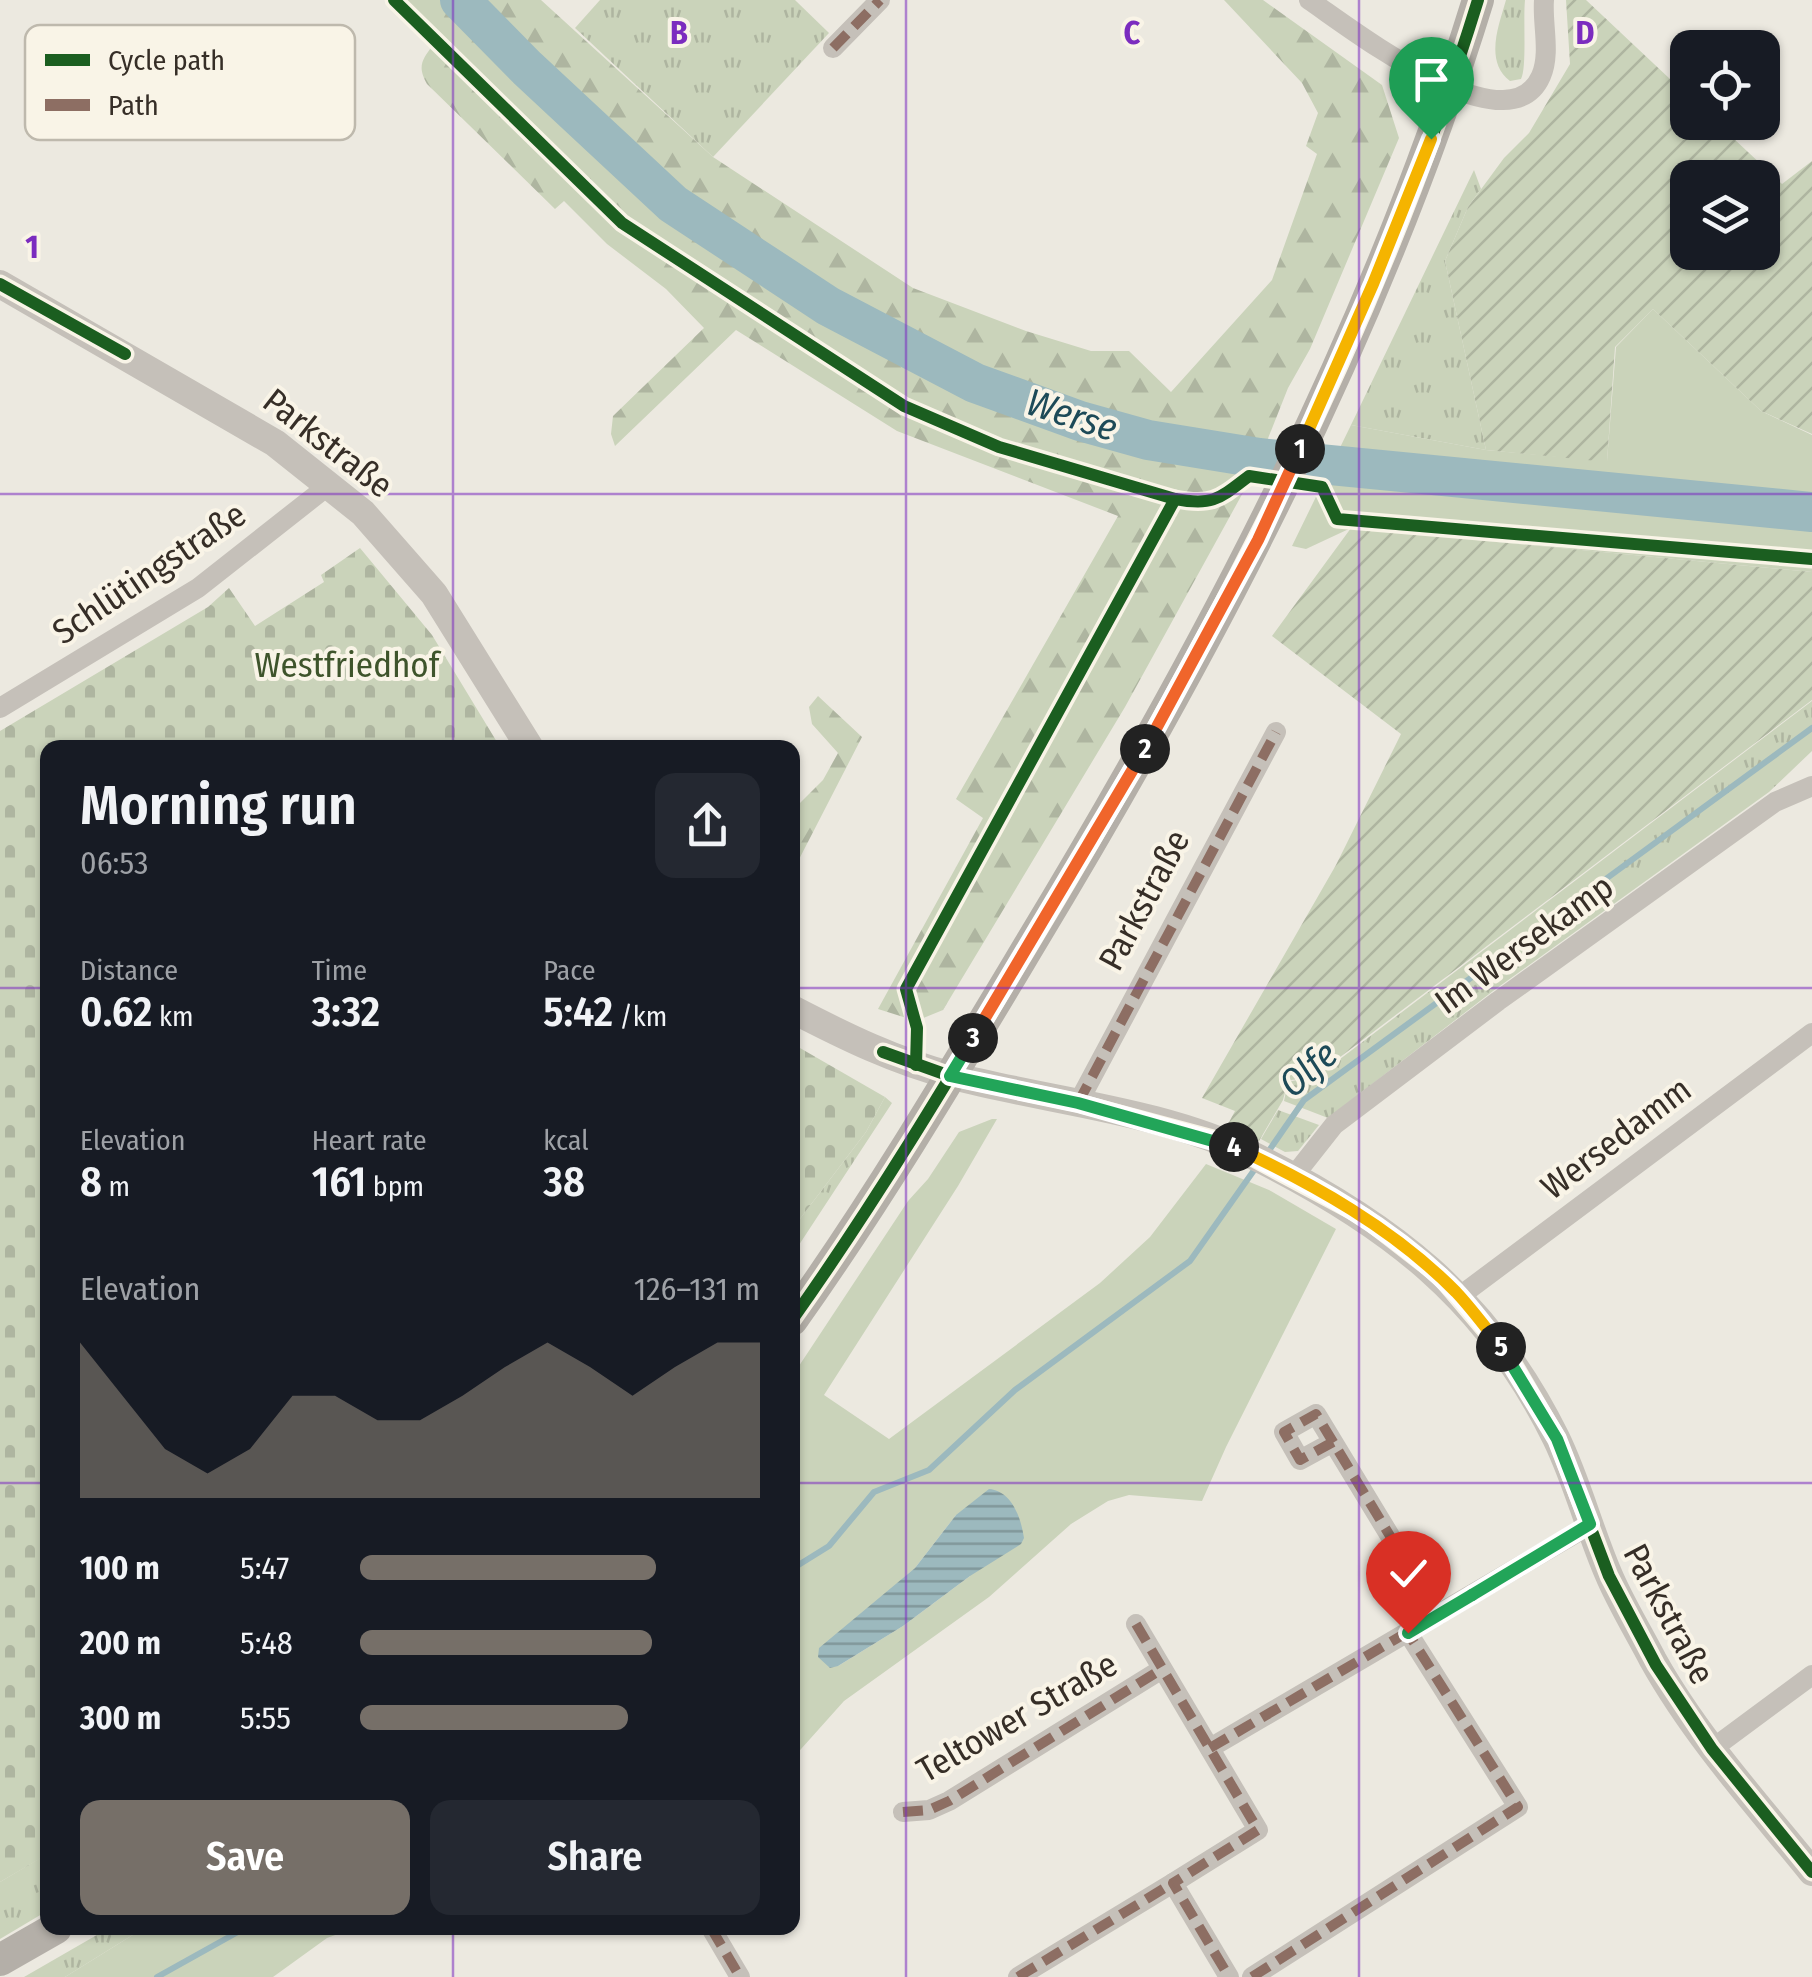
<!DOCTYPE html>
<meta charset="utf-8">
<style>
body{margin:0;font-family:"Fira Sans Condensed",sans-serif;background:#242831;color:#f1f3f6;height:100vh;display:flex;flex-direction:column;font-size:38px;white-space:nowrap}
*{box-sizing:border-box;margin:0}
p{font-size:32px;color:#9ea1a6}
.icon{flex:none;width:55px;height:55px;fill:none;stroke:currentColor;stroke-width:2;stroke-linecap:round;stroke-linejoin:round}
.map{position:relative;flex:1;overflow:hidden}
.details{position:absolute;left:40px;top:740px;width:760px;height:1195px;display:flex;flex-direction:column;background:#171b24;border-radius:20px;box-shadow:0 2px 8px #0004}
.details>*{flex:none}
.controls{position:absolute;left:1670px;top:30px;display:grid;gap:20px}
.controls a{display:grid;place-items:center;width:110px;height:110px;border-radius:20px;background:#171b24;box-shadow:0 2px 8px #0004;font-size:50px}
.pin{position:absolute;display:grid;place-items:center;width:85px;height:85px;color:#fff;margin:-102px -42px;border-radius:50% 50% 50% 0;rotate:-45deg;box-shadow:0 0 10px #0007}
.pin .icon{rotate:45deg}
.km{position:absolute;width:50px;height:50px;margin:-25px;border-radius:50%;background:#222;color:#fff;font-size:28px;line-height:50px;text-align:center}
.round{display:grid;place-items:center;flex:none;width:105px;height:105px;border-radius:20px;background:#242831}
.headline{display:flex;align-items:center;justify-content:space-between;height:170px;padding:0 40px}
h1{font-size:55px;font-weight:600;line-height:75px}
.stats{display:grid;grid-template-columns:repeat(3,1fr);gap:15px;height:170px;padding:10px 40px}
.stats div{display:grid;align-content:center}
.stats b{font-size:42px;font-weight:600}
.stats small{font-size:28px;font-weight:400}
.stats p{font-size:28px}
.chart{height:280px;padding:20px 40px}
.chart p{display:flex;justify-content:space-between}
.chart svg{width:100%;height:180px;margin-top:10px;fill:#766f68;opacity:.7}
.cta{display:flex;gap:20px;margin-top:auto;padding:20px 40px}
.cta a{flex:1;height:115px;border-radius:20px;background:#766f68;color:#fff;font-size:40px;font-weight:600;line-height:115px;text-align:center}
.cta a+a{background:#242831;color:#f1f3f6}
ul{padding:0 40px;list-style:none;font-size:32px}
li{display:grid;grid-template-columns:160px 120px 1fr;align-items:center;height:75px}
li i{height:25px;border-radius:12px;background:#766f68}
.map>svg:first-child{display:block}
.grass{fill:url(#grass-tufts)}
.forest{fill:url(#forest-firs)}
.cemetery{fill:url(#cemetery-stones)}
.park{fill:#cad3ba;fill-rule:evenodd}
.garden{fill:url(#garden-furrows);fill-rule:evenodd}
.water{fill:url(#water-rules)}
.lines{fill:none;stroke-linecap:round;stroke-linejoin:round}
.stream{stroke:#9cb9be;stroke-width:6}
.river{stroke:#9cb9be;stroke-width:40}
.minor{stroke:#c5c0b9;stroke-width:20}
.tertiary{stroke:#c5c0b9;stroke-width:28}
.primary{stroke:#b4afa8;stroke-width:32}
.quiet{stroke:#8d6e63;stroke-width:10;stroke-dasharray:20 10;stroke-linecap:butt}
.cycleway-casing{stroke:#f9f4e7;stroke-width:19}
.cycleway{stroke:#1b5e20;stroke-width:12}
.split-1-casing{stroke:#fff;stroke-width:20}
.split-2-casing{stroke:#fff;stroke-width:20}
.split-3-casing{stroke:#fff;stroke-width:20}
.split-4-casing{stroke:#fff;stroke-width:20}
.split-5-casing{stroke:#fff;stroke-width:20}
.split-6-casing{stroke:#fff;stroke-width:20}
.split-7-casing{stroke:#fff;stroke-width:20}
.split-1{stroke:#f5b400;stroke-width:12}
.split-2{stroke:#f0652b;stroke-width:12}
.split-3{stroke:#f0652b;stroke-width:12}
.split-4{stroke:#22a559;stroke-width:12}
.split-5{stroke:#f5b400;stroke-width:12}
.split-6{stroke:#22a559;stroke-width:12}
.split-7{stroke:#22a559;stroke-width:12}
.grid{fill:none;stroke:#7b2cbf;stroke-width:2.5;stroke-opacity:0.55}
.labels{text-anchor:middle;stroke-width:8;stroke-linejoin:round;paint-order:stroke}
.street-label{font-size:35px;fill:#362e27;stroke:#f9f4e7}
.park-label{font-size:35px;fill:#3e542b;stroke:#f9f4e7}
.water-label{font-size:38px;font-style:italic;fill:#1d4a58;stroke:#f9f4e7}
.key{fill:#f9f4e7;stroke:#beb9ad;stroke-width:2.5}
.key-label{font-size:28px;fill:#362e27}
.grid-label{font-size:32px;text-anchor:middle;font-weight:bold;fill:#7b2cbf;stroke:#f9f4e7;stroke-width:8;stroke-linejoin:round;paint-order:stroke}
</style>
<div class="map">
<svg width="1812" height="1977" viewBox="0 0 1812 1977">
<defs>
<pattern id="grass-tufts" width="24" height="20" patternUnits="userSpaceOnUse" patternTransform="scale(2.5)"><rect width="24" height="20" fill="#cad3ba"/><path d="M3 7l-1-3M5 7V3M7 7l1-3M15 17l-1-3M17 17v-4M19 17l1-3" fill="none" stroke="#aeb5a0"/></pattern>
<pattern id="forest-firs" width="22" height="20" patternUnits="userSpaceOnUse" patternTransform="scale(2.5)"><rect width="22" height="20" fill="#cad3ba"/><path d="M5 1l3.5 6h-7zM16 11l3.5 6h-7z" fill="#aeb5a0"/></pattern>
<pattern id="cemetery-stones" width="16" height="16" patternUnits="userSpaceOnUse" patternTransform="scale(2.5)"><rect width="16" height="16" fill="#cad3ba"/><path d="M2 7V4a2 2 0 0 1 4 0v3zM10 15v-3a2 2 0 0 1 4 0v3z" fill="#aeb5a0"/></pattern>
<pattern id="garden-furrows" width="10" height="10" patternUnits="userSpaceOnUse" patternTransform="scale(2.5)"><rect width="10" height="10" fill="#cad3ba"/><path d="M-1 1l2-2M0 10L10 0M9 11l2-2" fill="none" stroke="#aeb5a0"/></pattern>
<pattern id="water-rules" width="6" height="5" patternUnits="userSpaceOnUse" patternTransform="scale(2.5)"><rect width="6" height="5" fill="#9cb9be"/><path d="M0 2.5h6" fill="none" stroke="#80979a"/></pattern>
</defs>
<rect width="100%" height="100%" fill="#ece9e0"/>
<!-- grass -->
<g class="grass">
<path d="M600,0H795L829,33L713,157L575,28Z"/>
<path d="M1506,0H1525C1523,19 1527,68 1521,79L1510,81C1484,61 1499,25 1506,0Z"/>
<path d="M1474,170L1481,189L1468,207L1445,261L1486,450L1351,425Z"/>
<path d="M1812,701V751L1769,792L1493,991L1328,1118L1284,1101L1288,1082L1319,1075Z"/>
<path d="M885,1097L892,1103L795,1251L793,1263V1228L866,1132Z"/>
<path d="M1278,1110L1319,1125L1298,1151L1285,1152L1261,1139Z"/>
<path d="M47,1854V1911L0,1939V1882Z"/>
<path d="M109,1928H144L65,1977H24Z"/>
</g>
<!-- forest -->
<g class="forest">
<path d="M388,0H448L521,76L666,210L823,315L972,391L1080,431L1150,450L1256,469L1125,707L943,1010L916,1021L878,1009L983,818L956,799L1118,516L897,431L736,330L615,446L611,434L613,416L704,328L666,289L607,244L564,201L555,209L427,84C417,66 422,60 433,45Z"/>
<path d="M472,0H541L713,157L913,288L1026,331L1091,351H1129L1171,392L1272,280L1317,154L1306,146L1318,113L1302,83L1224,0H1263L1382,85L1399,138L1310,349L1288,388L1265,446L1150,430L1084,412L976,372L830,298L678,195Z"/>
<path d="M818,696L862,737L793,871V810L823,780L838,753L812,724L809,707Z"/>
</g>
<!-- cemetery -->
<g class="cemetery">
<path d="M360,548L432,635L500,747L48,748V1854L0,1882V731L208,607L229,588L255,626L324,582L321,575Z"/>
<path d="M793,1044L885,1097L866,1132L793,1228Z"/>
</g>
<!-- park -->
<g class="park">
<path d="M1653,309L1761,411L1812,435V572L1351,528L1306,549L1292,546L1351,425L1486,450L1607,461L1616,347Z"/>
<path d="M992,1119H997L958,1186L824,1395L889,1439L1100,1283L1150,1237L1206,1164L1269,1190L1336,1229L1226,1447L1202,1501L1129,1495L1108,1501L1071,1524L989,1597L844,1701L793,1758V1375L908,1201L928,1179L959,1132ZM956,1515L970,1576L903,1626L838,1666L859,1617L915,1568Z"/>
<path d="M144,1928H355L327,1938L273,1977H65Z"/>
</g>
<!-- garden -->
<g class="garden">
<path d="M1566,0H1586L1687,95L1688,122L1717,123L1782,184L1812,161V434L1761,411L1653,309L1615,347L1607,462L1486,450L1445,261L1468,207L1504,158L1529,133L1570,64ZM1688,178H1762V252H1688Z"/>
<path d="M1351,528L1812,572V700L1319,1073L1288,1081L1283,1100L1259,1141L1227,1126L1235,1111L1202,1098L1336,865L1401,734L1272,636Z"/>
</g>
<!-- water -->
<path class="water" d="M989,1489C1012,1491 1021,1518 1024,1538L1021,1544L970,1576L903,1626L838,1666L830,1668L818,1657L819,1648L915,1568L956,1515Z"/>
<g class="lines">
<!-- stream -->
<g class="stream">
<path d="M1268,1152L1304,1100L1812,728"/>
<path d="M792,1569L829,1546L874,1492L929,1470L1015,1390L1190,1261L1257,1166"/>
<path d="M157,1977L245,1928"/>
</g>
<!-- river -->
<path class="river" d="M460,0L527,68L673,204L828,306L975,383L1080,421L1148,440L1259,458L1812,512"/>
<!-- minor -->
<g class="minor">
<path d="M1309,0C1348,26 1508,152 1541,76C1551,53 1542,24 1544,0"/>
<path d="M833,48L880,0"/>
<path d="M0,708L198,588L329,485"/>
<path d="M1078,1103L1276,732"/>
<path d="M1293,1177L1334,1125L1498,1001L1775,802L1812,786"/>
<path d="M1460,1296L1812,1033"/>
<path d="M1333,1442L1300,1460L1284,1432L1316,1414L1438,1615"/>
<path d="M1136,1624L1258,1830L1173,1883L1229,1977"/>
<path d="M1210,1748L1590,1525"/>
<path d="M1712,1749L1812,1675"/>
<path d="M903,1812L929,1810L949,1801L1162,1669"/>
<path d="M711,1928L740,1977"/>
<path d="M1018,1977L1173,1883"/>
<path d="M1252,1977L1518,1807L1408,1633"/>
</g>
<!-- tertiary -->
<g class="tertiary">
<path d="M0,284L275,443L363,513L434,594L530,748"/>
<path d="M792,1009C844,1036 897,1062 953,1076C1049,1101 1164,1111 1252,1155C1389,1223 1487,1298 1556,1438C1577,1481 1589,1529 1608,1573C1620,1602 1638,1631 1653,1660C1696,1737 1757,1804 1812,1872"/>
</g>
<!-- primary -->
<g class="primary">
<path d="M792,1320C878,1199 954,1071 1030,944C1210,646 1375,334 1478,0"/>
<path d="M0,1960L56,1928"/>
</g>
<!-- quiet -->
<g class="quiet">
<path d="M833,48L880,0"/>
<path d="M1078,1103L1276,732"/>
<path d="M1333,1442L1300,1460L1284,1432L1316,1414L1438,1615"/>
<path d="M1136,1624L1258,1830L1173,1883L1229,1977"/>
<path d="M1210,1748L1590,1525"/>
<path d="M903,1812L929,1810L949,1801L1162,1669"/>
<path d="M711,1928L740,1977"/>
<path d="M1018,1977L1173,1883"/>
<path d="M1252,1977L1518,1807L1408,1633"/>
</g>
<defs>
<g id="cycleway">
<path d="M394,0L622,223L904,406L999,447L1175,499C1213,506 1219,499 1249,476L1322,487L1337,519L1812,559"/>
<path d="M0,284L125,354"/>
<path d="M883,1052L950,1076L1078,1103L1224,1142L1364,1217L1440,1276L1511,1360L1557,1439L1609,1576L1656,1665L1712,1749L1812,1872"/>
<path d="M916,1065L917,1028L906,989L1175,499"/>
<path d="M792,1320C878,1199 954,1071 1030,944C1210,646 1375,334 1478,0"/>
</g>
</defs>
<!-- cycleway casing -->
<use href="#cycleway" class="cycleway-casing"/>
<!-- cycleway -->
<use href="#cycleway" class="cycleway"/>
</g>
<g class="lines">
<defs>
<path id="split-1" d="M1300,449L1373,284L1431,139"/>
<path id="split-2" d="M1145,749L1258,540L1300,449"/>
<path id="split-3" d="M973,1038L1145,749"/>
<path id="split-4" d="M973,1038L950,1076L1078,1103L1234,1147"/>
<path id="split-5" d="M1234,1147C1314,1184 1394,1229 1456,1292C1472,1309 1486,1328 1501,1347"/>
<path id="split-6" d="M1472,1595L1590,1524L1557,1439L1501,1347"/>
<path id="split-7" d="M1408,1633L1472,1595"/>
</defs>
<!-- split-1 casing -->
<use href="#split-1" class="split-1-casing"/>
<!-- split-2 casing -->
<use href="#split-2" class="split-2-casing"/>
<!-- split-3 casing -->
<use href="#split-3" class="split-3-casing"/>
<!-- split-4 casing -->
<use href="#split-4" class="split-4-casing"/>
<!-- split-5 casing -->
<use href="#split-5" class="split-5-casing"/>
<!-- split-6 casing -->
<use href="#split-6" class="split-6-casing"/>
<!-- split-7 casing -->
<use href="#split-7" class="split-7-casing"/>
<!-- split-1 -->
<use href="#split-1" class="split-1"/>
<!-- split-2 -->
<use href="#split-2" class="split-2"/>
<!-- split-3 -->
<use href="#split-3" class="split-3"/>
<!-- split-4 -->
<use href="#split-4" class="split-4"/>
<!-- split-5 -->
<use href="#split-5" class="split-5"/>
<!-- split-6 -->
<use href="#split-6" class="split-6"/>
<!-- split-7 -->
<use href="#split-7" class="split-7"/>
</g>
<!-- grid -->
<path class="grid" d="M453,0V748M906,0V1977M1359,0V1977M0,494H1812M0,988H48M792,988H1812M0,1483H48M792,1483H1812M453,1928V1977"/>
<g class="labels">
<!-- street labels -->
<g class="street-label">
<text transform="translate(328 443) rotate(38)" y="12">Parkstraße</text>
<text transform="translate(149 573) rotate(-34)" y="12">Schlütingstraße</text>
<text transform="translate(1144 900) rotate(-62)" y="12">Parkstraße</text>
<text transform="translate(1524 944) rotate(-36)" y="12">Im Wersekamp</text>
<text transform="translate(1616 1138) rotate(-37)" y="12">Wersedamm</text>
<text transform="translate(1669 1614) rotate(62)" y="12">Parkstraße</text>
<text transform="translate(1017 1717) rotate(-30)" y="12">Teltower Straße</text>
</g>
<!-- park labels -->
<g class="park-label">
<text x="347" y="677">Westfriedhof</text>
</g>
<!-- water labels -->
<g class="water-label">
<text transform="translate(1072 415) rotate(18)" y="13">Werse</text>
<text transform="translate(1308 1069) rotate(-41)" y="13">Olfe</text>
</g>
</g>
<!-- legend -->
<rect x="25" y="25" width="330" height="115" rx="15" class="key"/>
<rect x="45" y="54" width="45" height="12" fill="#1b5e20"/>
<rect x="45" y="99" width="45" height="12" fill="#8d6e63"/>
<g class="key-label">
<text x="108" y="70">Cycle path</text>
<text x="108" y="115">Path</text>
</g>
<g class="grid-label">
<text x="679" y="44">B</text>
<text x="1132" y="44">C</text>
<text x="1585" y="44">D</text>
<text x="32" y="258">1</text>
</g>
</svg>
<div class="controls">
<a><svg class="icon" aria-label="locate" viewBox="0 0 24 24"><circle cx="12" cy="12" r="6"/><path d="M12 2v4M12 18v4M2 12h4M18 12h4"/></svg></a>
<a><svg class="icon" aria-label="layers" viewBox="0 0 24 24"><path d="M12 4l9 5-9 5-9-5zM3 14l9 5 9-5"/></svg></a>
</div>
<div class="pin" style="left:1431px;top:139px;background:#1e9e55"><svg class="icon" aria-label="arrive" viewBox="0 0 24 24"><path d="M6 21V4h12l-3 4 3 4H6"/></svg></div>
<div class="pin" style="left:1408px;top:1633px;background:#d93025"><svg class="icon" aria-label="check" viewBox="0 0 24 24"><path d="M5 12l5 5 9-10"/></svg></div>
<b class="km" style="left:1300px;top:449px">1</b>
<b class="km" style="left:1145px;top:749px">2</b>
<b class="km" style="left:973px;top:1038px">3</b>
<b class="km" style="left:1234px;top:1147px">4</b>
<b class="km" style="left:1501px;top:1347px">5</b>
<section class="details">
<div class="headline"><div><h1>Morning run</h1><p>06:53</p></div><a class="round"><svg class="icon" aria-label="share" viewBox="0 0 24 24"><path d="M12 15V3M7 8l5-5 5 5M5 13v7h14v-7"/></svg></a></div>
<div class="stats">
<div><p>Distance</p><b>0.62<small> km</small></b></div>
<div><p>Time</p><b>3:32</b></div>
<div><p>Pace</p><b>5:42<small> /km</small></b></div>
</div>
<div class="stats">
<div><p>Elevation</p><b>8<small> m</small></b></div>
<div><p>Heart rate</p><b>161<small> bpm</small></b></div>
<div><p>kcal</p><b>38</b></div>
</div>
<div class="chart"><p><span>Elevation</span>126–131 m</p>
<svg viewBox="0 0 160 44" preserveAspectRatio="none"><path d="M0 44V6L10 19L20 32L30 38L40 32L50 19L60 19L70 25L80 25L90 19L100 12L110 6L120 12L130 19L140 12L150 6L160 6V44z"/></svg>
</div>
<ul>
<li><b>100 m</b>5:47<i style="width:74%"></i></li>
<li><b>200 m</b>5:48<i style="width:73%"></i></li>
<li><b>300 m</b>5:55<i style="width:67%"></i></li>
</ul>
<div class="cta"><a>Save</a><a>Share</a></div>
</section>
</div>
